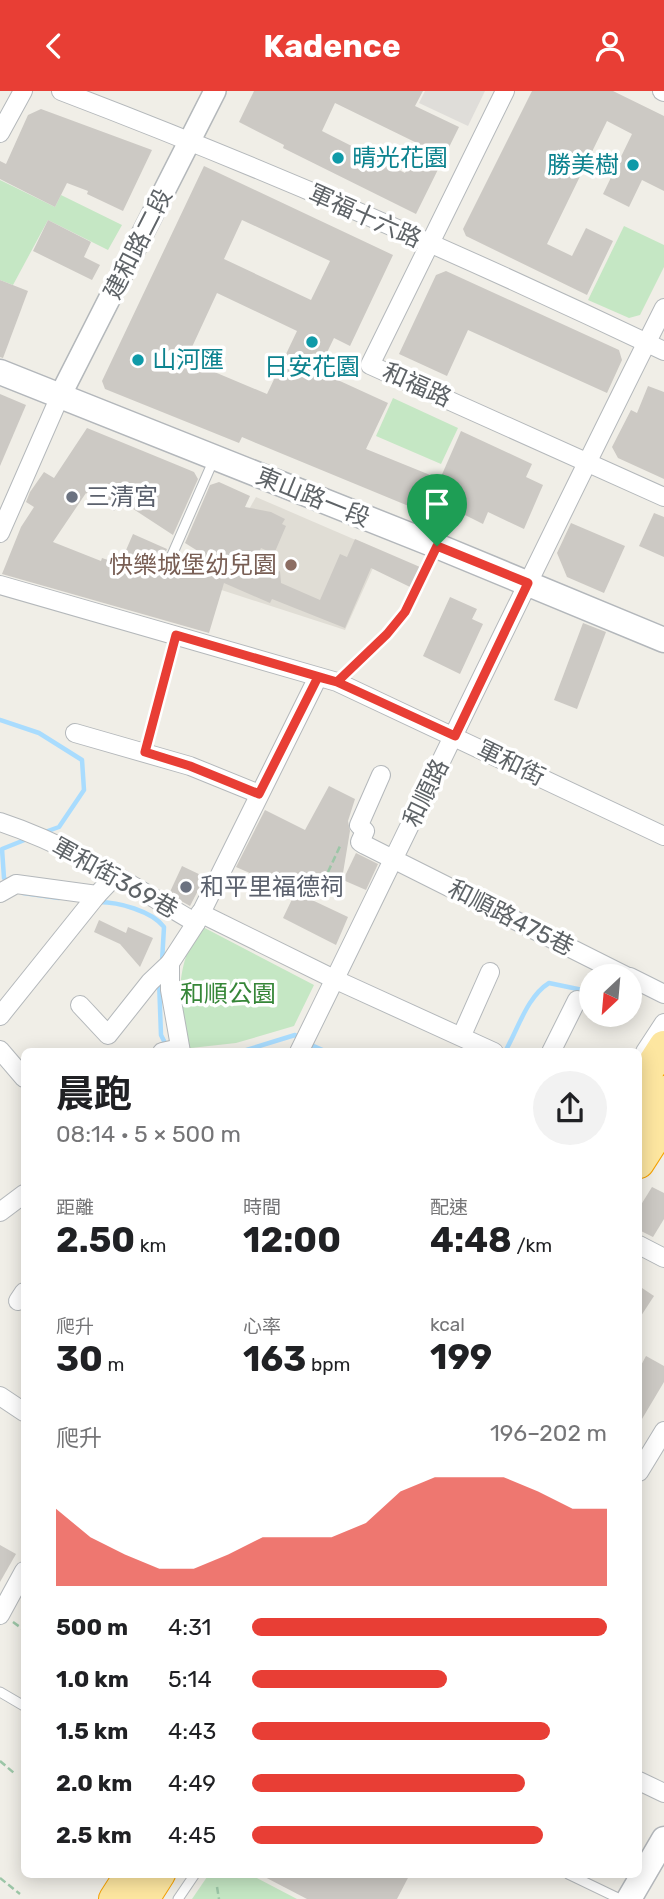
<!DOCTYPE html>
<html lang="zh-TW">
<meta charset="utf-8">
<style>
body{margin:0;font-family:Rubik,"Noto Sans TC",sans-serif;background:#f2f2f2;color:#202124;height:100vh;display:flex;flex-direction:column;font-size:26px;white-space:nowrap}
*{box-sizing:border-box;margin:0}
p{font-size:23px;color:#757577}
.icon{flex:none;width:38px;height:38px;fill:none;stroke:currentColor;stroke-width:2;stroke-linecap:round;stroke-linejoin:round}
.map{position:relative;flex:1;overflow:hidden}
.side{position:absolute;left:21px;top:957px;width:621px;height:830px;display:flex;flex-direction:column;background:#fff;border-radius:10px;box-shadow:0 4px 18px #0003}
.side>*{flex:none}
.needle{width:46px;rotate:206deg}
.buttons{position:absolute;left:579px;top:873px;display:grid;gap:14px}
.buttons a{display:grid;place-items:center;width:63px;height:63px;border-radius:50%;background:#fff;box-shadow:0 4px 18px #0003;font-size:35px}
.pin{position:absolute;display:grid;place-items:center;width:60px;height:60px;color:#fff;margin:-72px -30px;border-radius:50% 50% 50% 0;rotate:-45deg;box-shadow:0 0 7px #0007}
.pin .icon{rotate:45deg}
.round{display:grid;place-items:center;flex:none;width:74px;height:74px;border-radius:37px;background:#f2f2f2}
.summary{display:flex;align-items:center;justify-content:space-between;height:119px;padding:0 35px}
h1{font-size:38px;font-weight:700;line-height:52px}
.metrics{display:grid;grid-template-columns:repeat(3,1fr);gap:10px;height:119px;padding:7px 35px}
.metrics div{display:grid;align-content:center}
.metrics b{font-size:35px;font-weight:700}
.metrics small{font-size:19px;font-weight:400}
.metrics p{font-size:19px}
.chart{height:196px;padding:14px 35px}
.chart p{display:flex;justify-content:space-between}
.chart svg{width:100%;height:126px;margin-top:7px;fill:#e83e35;opacity:.7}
ul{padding:0 35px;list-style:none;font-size:23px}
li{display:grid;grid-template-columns:112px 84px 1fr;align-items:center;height:52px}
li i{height:18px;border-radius:9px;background:#e83e35}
header{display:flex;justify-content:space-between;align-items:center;height:91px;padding:0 35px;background:#e83e35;color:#fff;font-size:32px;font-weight:700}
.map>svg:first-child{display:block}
.industrial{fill:#dfddd9}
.education{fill:#e0ddd5}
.green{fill:#c5e7c4}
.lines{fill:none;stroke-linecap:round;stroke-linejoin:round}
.stream{stroke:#a9dcfe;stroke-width:4.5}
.building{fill:#ccc9c4;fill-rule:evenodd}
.service-casing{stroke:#b4b8bb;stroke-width:11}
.minor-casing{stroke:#b4b8bb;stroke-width:20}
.tertiary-casing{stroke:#b4b8bb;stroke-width:24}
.secondary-casing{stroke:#b3b7bb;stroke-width:27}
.trunk-casing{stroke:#f6a202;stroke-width:32}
.path{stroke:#9cc6a7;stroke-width:2.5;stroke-dasharray:7 3.5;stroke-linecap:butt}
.service{stroke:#fff;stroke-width:9}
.minor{stroke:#fff;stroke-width:18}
.tertiary{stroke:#fff;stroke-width:21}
.secondary{stroke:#fff;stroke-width:24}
.trunk{stroke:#fde6a0;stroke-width:30}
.route-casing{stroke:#fff;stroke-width:14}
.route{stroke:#e83e35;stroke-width:9}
.culture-dot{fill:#0f9aa8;stroke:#fff;stroke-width:2.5}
.worship-dot{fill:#6b7280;stroke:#fff;stroke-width:2.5}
.education-dot{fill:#8d6e63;stroke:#fff;stroke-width:2.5}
.labels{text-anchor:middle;stroke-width:7;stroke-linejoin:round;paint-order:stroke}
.culture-label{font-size:24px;fill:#0d838f;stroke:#fff;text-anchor:start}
.street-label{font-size:24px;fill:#5e6367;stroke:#fff}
.worship-label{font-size:24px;fill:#5b616d;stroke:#fff;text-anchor:start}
.education-label{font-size:24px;fill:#785e54;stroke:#fff;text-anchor:end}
.park-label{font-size:24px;fill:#368638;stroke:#fff}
</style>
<header><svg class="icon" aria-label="back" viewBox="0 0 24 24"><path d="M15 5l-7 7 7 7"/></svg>Kadence<svg class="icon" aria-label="person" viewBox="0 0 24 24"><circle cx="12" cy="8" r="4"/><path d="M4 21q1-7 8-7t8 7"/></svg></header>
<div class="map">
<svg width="664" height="1808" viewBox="0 0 664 1808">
<rect width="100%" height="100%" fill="#f0eee7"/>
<!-- industrial -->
<path class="industrial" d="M425,0H485L468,35L419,12Z"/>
<!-- education -->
<path class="education" d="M256,406L365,453L373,477L345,539L206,494Z"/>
<!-- green -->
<g class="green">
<path d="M0,89L55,116L61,104L122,134L108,159L48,129L13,194L0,189Z"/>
<path d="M624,135L664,154V176L640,224L629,227L588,209Z"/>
<path d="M393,307L458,337L441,373L376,345Z"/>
<path d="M199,834L314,894L294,935L236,952L182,958C180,905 174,884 199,834Z"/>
<path d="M209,1783H249L297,1808H192Z"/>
</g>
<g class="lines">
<!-- stream -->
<g class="stream">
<path d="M0,629L39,642L82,669L84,699L59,736L45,741"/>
<path d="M8,791L4,787L2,758L27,748"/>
<path d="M23,802L59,807"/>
<path d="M99,811C118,811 152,820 164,836L162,871"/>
<path d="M159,889L161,944L167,956"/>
<path d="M630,907L639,908"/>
<path d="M309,953L327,961"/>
<path d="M507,957C519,935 528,905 549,892L592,901"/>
<path d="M240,961L295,944L302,948"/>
</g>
</g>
<!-- building -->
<g class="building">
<path d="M254,0H423L415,15L459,36L416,123L283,57L284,54L239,31ZM335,12L419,53L405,82L322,40Z"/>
<path d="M532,0H613L664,25V100L642,89L629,116L603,103L632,43L607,30L547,153L572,165L586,137L613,150L587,204L466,145L463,138Z"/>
<path d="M41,18L152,59L123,120L87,103L88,100L67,92L55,116L0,88V70L6,73L28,24Z"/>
<path d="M204,75L393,164L350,255L334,247L318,280L388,312L366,358L440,388L461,340L532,373L526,386L543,394L524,438L488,421L483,433L463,423L457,435L256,352L242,346L239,352L105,298L102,290ZM242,129L330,170L311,209L224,168ZM217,202L297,240L267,303L186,269Z"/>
<path d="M48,129L91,151L84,166L100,174L92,189L33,160Z"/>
<path d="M446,180L619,259L622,269L607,302L468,239L447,285L399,263L436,184Z"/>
<path d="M0,189L28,200L3,267L0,266Z"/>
<path d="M648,295L664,301V388L618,367L612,356L631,319L637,322Z"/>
<path d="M0,303L26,314L0,375Z"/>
<path d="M87,337L182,376L194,381L198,388L173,444L121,410L114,420L86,402L53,451L101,470L102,467L120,473L133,443L167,458L158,480L162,486L166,487L171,483L180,464L197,471L201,462L185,452L210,394L219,391L250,405L245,416L271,421L285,428L282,433L286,435L274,463L261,457L251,479L268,486L280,480L281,492L320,509L340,463L347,466L355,448L420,476L410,496L371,477L345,537L272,508L270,512L224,492L209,542L2,483L21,436L34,416L26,411L30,401L44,381L54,387Z"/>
<path d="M654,422L664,426V466L639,455Z"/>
<path d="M571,432L625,455L604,502L567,486L557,462Z"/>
<path d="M450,506L477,518L472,528L483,533L460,583L423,565Z"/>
<path d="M583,532L606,541L577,618L554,609Z"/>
<path d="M329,695L355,708L348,730L350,740L342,788L325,780L312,809L348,826L336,854L283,827L295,802L236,776L265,719L305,739Z"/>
<path d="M356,762L378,773L366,799L343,789Z"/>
<path d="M182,775L205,786L190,815L169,803Z"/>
<path d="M99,829L126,842L128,836L153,847L140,876L120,853L94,841Z"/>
<path d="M652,1096L664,1102V1128L653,1146L639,1139V1117Z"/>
<path d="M639,1195L654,1205L639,1228Z"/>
<path d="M646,1265L664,1275V1291L639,1333V1278Z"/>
<path d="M0,1454L16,1463L0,1491Z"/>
<path d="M259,1783H410L397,1808H307Z"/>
</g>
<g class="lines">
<defs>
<g id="service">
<path d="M165,480L214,368"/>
<path d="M337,591L387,543L405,521L437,456"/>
<path d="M145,661L176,544"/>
<path d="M0,1601L24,1615"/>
<path d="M568,1783L620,1808"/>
<path d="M178,1808L195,1783"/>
</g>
<g id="minor">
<path d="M61,0C266,78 467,166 664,260"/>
<path d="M505,0L370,274L664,406"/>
<path d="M662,0L664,1"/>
<path d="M0,42L23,0"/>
<path d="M0,442L60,305"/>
<path d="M0,494L337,591L664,745"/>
<path d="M75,642L190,675L259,703"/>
<path d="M0,731C70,754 133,795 196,832"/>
<path d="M363,753L360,751L365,740L359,734L381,684"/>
<path d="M365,754L628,886"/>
<path d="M0,802L16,793L97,804L115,785"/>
<path d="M200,822L334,888L494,961"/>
<path d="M630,886L664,903"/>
<path d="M80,914L108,944L150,891L170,872"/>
<path d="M0,925L97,804"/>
<path d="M462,944L490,881"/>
<path d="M0,959L24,987"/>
<path d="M162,961L180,957"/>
<path d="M181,961L170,899V872L196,832L318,586"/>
<path d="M299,961C421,713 540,464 664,217"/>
<path d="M551,961L577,909"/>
<path d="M645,961L664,932"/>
<path d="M0,1121L24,1103"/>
<path d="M639,1154L664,1167"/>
<path d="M18,1210L24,1201"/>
<path d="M0,1305L24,1321"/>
<path d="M639,1381L664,1340"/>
<path d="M0,1524L24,1480"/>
<path d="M639,1690L664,1702"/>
</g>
<path id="tertiary" d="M60,305L215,0"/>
<g id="secondary">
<path d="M0,281L437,455L664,549"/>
<path d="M629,1808L664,1748"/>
</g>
<g id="trunk">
<path d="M639,994L664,955"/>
<path d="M639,1039L664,1000"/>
<path d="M639,1072L664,1033"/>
<path d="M114,1808L130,1783"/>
<path d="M144,1808L160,1783"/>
</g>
</defs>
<!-- service casing -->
<use href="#service" class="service-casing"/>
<!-- minor casing -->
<use href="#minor" class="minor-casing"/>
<!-- tertiary casing -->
<use href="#tertiary" class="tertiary-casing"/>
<!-- secondary casing -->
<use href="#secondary" class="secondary-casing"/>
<!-- trunk casing -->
<use href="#trunk" class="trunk-casing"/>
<!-- path -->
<g class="path">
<path d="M328,781L341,753"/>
<path d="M13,1531L24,1539"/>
<path d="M0,1670L14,1682"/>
<path d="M0,1787L20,1803"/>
<path d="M217,1796L219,1808"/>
</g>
<!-- service -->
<use href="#service" class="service"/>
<!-- minor -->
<use href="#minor" class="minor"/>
<!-- tertiary -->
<use href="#tertiary" class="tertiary"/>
<!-- secondary -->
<use href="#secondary" class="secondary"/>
<!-- trunk -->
<use href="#trunk" class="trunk"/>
</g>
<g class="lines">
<defs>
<path id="route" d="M437,455L405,521L387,543L337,591L318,586L259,703L190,675L145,661L176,544C229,559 283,575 337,591L455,645L528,492L437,455"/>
</defs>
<!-- route casing -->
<use href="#route" class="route-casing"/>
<!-- route -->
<use href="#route" class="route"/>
</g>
<!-- markers -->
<g class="culture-dot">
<circle cx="338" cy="67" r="7"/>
<circle cx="633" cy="74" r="7"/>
<circle cx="312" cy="251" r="7"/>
<circle cx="138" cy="269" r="7"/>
</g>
<g class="worship-dot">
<circle cx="72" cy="406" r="7"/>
<circle cx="186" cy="796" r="7"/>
</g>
<circle class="education-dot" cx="291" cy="474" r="7"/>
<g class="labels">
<!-- culture labels -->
<g class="culture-label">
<text x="352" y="75">晴光花園</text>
<text x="619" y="82" text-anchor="end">勝美樹</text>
<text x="152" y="277">山河匯</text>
<text x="312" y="284" text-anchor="middle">日安花園</text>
</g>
<!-- street labels -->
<g class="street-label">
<text transform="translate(365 125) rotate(24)" y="8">軍福十六路</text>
<text transform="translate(138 153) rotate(-63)" y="8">建和路二段</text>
<text transform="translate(417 294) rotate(24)" y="8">和福路</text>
<text transform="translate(313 406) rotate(22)" y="8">東山路一段</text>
<text transform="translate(511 672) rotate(26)" y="8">軍和街</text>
<text transform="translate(426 702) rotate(-64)" y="8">和順路</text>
<text transform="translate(115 787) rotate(29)" y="8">軍和街369巷</text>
<text transform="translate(511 827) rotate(27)" y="8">和順路475巷</text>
</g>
<!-- worship labels -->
<g class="worship-label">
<text x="86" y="414">三清宮</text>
<text x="200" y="804">和平里福德祠</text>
</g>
<!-- education labels -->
<g class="education-label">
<text x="277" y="482">快樂城堡幼兒園</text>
</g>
<!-- park labels -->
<g class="park-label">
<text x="228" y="911">和順公園</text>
</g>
</g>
</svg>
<div class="buttons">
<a><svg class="needle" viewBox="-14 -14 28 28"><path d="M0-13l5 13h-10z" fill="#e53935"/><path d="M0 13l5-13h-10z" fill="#757577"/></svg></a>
</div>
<div class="pin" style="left:437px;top:455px;background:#1e9e55"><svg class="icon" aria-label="arrive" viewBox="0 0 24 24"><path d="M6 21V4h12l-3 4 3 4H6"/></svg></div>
<section class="side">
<div class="summary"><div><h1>晨跑</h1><p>08:14 · 5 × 500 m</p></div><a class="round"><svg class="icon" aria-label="share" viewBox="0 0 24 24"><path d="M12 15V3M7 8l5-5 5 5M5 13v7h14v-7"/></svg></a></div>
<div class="metrics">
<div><p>距離</p><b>2.50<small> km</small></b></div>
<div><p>時間</p><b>12:00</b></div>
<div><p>配速</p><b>4:48<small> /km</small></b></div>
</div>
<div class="metrics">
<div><p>爬升</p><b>30<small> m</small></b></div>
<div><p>心率</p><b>163<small> bpm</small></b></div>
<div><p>kcal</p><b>199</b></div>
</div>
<div class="chart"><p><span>爬升</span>196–202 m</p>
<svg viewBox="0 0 160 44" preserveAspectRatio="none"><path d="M0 44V17L10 27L20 33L30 38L40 38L50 33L60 27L70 27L80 27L90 22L100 11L110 6L120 6L130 6L140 11L150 17L160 17V44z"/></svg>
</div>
<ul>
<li><b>500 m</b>4:31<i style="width:100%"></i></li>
<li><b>1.0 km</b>5:14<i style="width:55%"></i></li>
<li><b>1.5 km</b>4:43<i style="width:84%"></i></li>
<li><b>2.0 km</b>4:49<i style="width:77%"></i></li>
<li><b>2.5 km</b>4:45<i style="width:82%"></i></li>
</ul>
</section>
</div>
